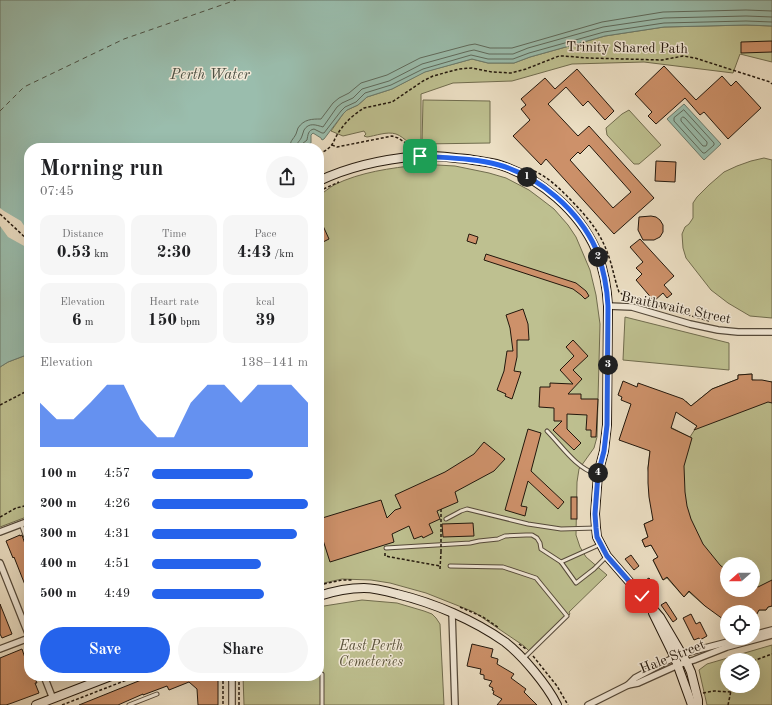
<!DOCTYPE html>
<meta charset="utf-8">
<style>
body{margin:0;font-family:"Old Standard TT",serif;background:#f6f6f6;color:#202124;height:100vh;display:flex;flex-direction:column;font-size:15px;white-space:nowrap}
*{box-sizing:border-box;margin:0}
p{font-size:13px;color:#757577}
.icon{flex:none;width:22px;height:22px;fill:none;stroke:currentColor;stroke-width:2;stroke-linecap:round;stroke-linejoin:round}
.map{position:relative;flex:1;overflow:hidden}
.panel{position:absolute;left:24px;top:143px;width:300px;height:538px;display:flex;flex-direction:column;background:#fff;border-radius:16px;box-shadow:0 4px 16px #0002}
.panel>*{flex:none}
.needle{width:26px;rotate:249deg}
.controls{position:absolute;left:720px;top:557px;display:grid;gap:8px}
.controls a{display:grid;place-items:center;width:40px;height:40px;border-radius:50%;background:#fff;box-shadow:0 4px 16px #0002;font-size:20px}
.pin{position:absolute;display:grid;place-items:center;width:34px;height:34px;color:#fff;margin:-17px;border-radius:8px;box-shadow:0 2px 6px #0006}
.km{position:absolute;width:20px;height:20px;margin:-10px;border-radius:50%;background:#222;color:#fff;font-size:11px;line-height:20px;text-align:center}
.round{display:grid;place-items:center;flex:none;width:42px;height:42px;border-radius:21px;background:#f6f6f6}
.overview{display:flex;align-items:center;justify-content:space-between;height:68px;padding:0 16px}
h1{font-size:22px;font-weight:700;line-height:30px}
.stats{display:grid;grid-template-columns:repeat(3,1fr);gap:6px;height:68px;padding:4px 16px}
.stats div{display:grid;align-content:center;border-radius:10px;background:#f6f6f6;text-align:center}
.stats b{font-size:17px;font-weight:700}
.stats small{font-size:11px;font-weight:400}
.stats p{font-size:11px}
.chart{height:112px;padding:8px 16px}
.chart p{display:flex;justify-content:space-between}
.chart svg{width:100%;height:72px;margin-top:4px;fill:#2563eb;opacity:.7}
.button{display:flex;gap:8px;margin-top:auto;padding:8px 16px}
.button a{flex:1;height:46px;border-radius:24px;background:#2563eb;color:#fff;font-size:16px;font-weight:700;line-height:46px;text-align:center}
.button a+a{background:#f6f6f6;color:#202124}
ul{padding:0 16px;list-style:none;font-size:13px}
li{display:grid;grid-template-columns:64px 48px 1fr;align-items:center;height:30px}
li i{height:10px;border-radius:5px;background:#2563eb}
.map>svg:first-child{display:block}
.green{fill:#bec090;stroke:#706c4e;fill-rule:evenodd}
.water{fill:#9abdad;stroke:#6a7b6d}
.pier{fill:#ecdfc4}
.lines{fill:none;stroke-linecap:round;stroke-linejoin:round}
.shore{stroke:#5e6a5c;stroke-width:1}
.ferry{stroke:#4c5144;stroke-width:1;stroke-dasharray:5 4;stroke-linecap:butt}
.building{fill:#cd916a;stroke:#22170c;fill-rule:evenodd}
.lane-casing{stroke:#54493a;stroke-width:5}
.street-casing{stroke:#54493a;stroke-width:8}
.secondary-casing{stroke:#22170c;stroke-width:10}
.path{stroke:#22170c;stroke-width:1.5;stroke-dasharray:3 2;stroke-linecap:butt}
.lane{stroke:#f3ead9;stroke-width:3}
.street{stroke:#f3ead9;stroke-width:5.5}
.secondary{stroke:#f3ead9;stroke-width:8}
.path-bridge{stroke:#22170c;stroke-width:1.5;stroke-dasharray:3 2;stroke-linecap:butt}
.route-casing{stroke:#fff;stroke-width:8}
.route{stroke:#2563eb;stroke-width:5}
.labels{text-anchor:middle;stroke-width:3;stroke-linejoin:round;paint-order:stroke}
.street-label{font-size:14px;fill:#22170c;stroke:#f3ead9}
.park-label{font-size:14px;font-style:italic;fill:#59523a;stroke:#f3ead9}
.water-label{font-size:15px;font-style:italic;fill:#4c5144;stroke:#f3ead9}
</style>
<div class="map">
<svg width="772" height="705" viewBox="0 0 772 705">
<rect width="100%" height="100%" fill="#ecdfc4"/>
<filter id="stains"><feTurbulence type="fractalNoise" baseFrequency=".005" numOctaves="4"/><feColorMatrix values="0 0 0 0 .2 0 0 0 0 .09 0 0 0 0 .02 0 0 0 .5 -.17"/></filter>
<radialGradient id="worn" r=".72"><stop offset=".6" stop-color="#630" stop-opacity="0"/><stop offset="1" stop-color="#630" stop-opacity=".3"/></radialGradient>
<!-- green -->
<g class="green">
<path d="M746,25L772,26V62L740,54L733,73L644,62L572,64L512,81L453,83L421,94V148C411,148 405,137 396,134C387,131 375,136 367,137L364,136L366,134L364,131L343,136L331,131L343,114L347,110L358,105L367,97L392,89L424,72L472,59L488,63H514L530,57L605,36L664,27Z"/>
<path d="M423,100L490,101V143L422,144Z"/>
<path d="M629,110L661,145L639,164H634L607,135L606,128L622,114Z"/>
<path d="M764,158L772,160V318L750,316L728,303L711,290L686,258L683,248L682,234L685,227L689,224L693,218V203L697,197L709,185L724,172L737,166L751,161Z"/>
<path d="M419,165H437L455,166L489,173L506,178L529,190L541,199L554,209L568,225L576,237L590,270L596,295L600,324L597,437L594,448L579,469L577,482L576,535L580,547L586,557L607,575L569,612L570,614L530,652L524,646L474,612L426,593L390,583L371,580L342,579L319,584V196C324,192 329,188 334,185C360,172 391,168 419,165Z"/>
<path d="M625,317L729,343V370L623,360Z"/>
<path d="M29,354V516L0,527V367L8,362Z"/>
<path d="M752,374V380L772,382V606L768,607L766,610H759L753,621V612H727L705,606L689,592L684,597L667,578L663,580L653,560L658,557L651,545L645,547L642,540L648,537L644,524L653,520L655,526L648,468L650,451L653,436L658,421L690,437L697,426L678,413L686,401L691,406L712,389L738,379V375ZM727,564H753V590H727Z"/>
<path d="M362,600L397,603L424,611L432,614L436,618L440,624L444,705H244L243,676H319V607L324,606Z"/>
<path d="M772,645V705H707L699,670L707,664ZM727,660H753V686H727Z"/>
</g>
<!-- water -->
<g class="water">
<path d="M0,0H772V26L746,25L664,27L605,36L530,57L514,63H488L472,59L425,72L392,89L367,97L358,105L347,110L343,114L324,139L322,140L321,138L313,133L311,135V143L302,148H29V354L8,362L0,367Z"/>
<path d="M684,104L721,144L704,160L667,119Z"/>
</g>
<!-- pier -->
<path class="pier" d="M0,208L4,211L21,221L29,233V250L26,247L8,237L0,226Z"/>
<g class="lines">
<!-- shore -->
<g class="shore">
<path d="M684,110L714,143V145L705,153H703L674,121V118Z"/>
<path d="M683,117L685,118L707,142V144L706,146H703L681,121V119Z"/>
<path d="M290,148C290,140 293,140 296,134C297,132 297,130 298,128C304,119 312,119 321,119L333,103L339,98L349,93L361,83L387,75L420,58L469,45L475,44L490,48H512L602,22L663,12L746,10L772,11"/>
<path d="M296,148C297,141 300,142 302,136C303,134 303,132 304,130C309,122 316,125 323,127L337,107L342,103L353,98L362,89L389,81L422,64L469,51L474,50L489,54H513L528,48L603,27L664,18L746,16L772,17"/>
<path d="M301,148L302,144L307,140C308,135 308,130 314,129L322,133H324L341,111L345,107L356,102L365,93L391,85L423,69L471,55L488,59H513L529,53L604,32L664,23L746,21L772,22"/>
</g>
<!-- ferry -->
<path class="ferry" d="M0,111L24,87L124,39L236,0"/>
</g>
<!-- building -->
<g class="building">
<path d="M772,41V52L741,53V42Z"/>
<path d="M664,66L696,100L722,76L731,86L736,81L761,108L728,139L704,112L700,115L685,98L656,124L648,116L652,112L635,94Z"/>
<path d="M577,69L614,111L605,120L588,101L583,106L566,87L548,104L578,136L589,126L654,198L614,234L546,159L541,165L513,136L530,120L521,109L526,105L521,99L545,78L555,89ZM589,145L631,192L613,208L570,160L578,152L580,154Z"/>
<path d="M656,161L676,162L675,182L655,181Z"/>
<path d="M651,216L656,217L660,220L663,225V232L660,237L654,240H643L638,230L639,217Z"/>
<path d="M319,217L329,239L319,244Z"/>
<path d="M469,234L478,237L476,244L467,241Z"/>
<path d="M640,239L674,276L664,285L672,294L667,298L663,293L654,301L636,280L642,274L636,268L643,262L630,247Z"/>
<path d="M486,254L576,283L586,291L589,296L585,299L581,295L573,289L484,260Z"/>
<path d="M523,309L528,324L529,340H517V357L514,371L521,372L512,399L505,396L506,394L497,390L504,371L507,351H513L510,328L506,315Z"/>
<path d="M573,340L588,356L573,370L582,379L568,394H581V399H598L596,437H591V430H586L587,415L567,414V429L581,443L574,450L553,430L562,421H554V408L539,407L540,387H550V383L573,384L560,370L574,356L566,347Z"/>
<path d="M752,374V380H762L772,382V403L768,402L694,430L697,426L676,412L671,428L692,438L684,466L685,492L687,506L691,519L703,544L720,565L727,571V590H753V585L758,587L772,580V606L768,607L766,610H759L753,621V612H727V622L705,606L689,591L684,597L667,577L663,580L653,560L658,557L651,545L645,547L642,540L648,537L644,524L653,520L649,497L648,483V468L650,451L619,440L631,404L621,400L622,397L618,395L623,381L637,387L638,383L683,399L691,406L712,389L738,379V375Z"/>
<path d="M528,429L541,433L531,471L564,502L558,509L528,481L521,506L527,507L525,516L505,510Z"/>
<path d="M484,442L505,459L494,471L455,492L458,502L437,511L440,519L429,524L433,533L423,538L422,536L414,539L409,526L392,534L394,542L330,562L322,537L319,538V519L381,500L387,518L395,510L401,508L395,495L445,472L474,454Z"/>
<rect x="571" y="497" width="6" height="22"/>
<path d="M473,523L474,536L443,537L442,524Z"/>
<path d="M20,535V536L22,535L26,547L29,549V595L14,557L13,558L6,541Z"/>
<path d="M631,555L639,566L634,570L625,559Z"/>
<path d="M649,578L658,591L653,595L644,581Z"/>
<path d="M666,602L677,619L673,622L661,605Z"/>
<path d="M0,604L12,634L2,638L0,634Z"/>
<path d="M691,614L696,624L700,622L707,636L700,640L699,638L694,640L683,618Z"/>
<path d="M472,644L493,649L491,657L498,659L497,664L514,674L511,678L526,689L524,692L537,705H497L502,699L493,694L494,691L492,690L493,688L489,686L492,681L484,679V675L480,674L481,669L467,666Z"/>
<path d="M22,649L25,658L27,657L29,662V676H34L37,683H35L39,693L12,703L6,705H0V658Z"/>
<path d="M151,676H211V677H218V705H198L197,689L189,682L169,690L167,686L143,695V694L118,705H79Z"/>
</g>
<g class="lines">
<defs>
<g id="lane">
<path d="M547,431C562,446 575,467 596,474"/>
<path d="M446,519L461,511L467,509L528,524L561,529L596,528"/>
<path d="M21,524L29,546"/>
<path d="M386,548L470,543L479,541L498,539L505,536L526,535H532L537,538L540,543L541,549L561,562L576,583L594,569L607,556"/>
<path d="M561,562L599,545"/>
<path d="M450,566L503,567L536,578L567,616L524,658"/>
<path d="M129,705L157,694"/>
<path d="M322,705V674"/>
</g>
<g id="street">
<path d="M608,306L632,307L690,324L718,330L738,332H772"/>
<path d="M0,532L29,521"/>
<path d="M0,563L29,636"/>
<path d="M452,613L455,705"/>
<path d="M753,635L772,630"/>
<path d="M0,649L29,638"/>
<path d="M44,676L53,699"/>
<path d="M628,685L635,678L665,662L682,654L743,638"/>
<path d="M232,705V676"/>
<path d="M588,705L628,685L638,683L678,665L694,660L727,647L772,635"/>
</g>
<g id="secondary">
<path d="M319,181C350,166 385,159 419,156C433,155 453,158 467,159C478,161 490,162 500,165C540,178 579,211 596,250C603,267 607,286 608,306L607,425L604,451L598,474L595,514L596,528L597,537L607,556L660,617L687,663L691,672L698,700V705"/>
<path d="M319,596C334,591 348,588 364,588C375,588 386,591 397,594C434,603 474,620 505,642C523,656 547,685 557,705"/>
<path d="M653,613L675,658L692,705"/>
<path d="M36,705L111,676"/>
</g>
</defs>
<!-- lane casing -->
<use href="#lane" class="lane-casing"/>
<!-- street casing -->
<use href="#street" class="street-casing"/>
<!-- secondary casing -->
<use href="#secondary" class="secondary-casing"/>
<!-- path -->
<g class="path">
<path d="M332,145L337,147L392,136L398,138L415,149"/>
<path d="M319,154C336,146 331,142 341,129C347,120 356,113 364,108L392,102L423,81L433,76L459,69L472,68L492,72L511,73L526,69L559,56H564L588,58L662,60L683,56L695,58L770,82L772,84"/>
<path d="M534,171C548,177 559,188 570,199C588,218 600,231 609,257C613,269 615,281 619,292L622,294L678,312L709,321"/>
<path d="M319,191L339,182"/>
<path d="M0,214L29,241"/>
<path d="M0,405L29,390"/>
<path d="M0,517L16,508L29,505"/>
<path d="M385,553V556L440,566"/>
<path d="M440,569L441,552"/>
<path d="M319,585L342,580H353"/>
<path d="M460,607L483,617L499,628"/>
<path d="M519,644L526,649"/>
<path d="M533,656L557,686L568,705"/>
<path d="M753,661L772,654"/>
<path d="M223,676V705"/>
<path d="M703,693L714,691L731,692"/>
<path d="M62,705L137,676"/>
<path d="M239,705V676"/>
<path d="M728,705L732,686"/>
</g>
<!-- lane -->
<use href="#lane" class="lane"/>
<!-- street -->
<use href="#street" class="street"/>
<!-- secondary -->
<use href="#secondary" class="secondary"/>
<!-- path-bridge -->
<path class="path-bridge" d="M441,552V509"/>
</g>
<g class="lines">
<defs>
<path id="route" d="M420,156C447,158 474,158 499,165C539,176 579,211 596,249C603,267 607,286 608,306L607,425L604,451L598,474L595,514L596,528L597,537L607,556L642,596"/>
</defs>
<!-- route casing -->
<use href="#route" class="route-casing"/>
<!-- route -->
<use href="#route" class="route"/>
</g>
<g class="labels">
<!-- street labels -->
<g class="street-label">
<text transform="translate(627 47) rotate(1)" y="5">Trinity Shared Path</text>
<text transform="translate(676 307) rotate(12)" y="5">Braithwaite Street</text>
<text transform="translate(672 656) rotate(-22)" y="5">Hale Street</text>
</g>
<!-- park labels -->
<g class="park-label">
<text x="371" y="650">East Perth<tspan x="371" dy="16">Cemeteries</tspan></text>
</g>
<!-- water labels -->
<g class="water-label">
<text x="210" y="79">Perth Water</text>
</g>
</g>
<rect width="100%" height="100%" filter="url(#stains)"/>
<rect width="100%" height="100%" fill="url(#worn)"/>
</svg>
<div class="controls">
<a><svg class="needle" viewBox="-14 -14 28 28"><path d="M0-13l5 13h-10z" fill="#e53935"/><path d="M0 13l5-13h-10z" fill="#757577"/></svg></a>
<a><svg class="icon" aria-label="locate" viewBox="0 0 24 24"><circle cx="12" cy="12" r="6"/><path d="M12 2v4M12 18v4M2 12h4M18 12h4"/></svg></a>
<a><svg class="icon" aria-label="layers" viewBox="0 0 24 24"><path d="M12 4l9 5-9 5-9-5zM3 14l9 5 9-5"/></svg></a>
</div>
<div class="pin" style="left:420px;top:156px;background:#1e9e55"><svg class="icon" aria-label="arrive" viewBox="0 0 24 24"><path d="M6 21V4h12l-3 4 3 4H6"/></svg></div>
<div class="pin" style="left:642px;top:596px;background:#d93025"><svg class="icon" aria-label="check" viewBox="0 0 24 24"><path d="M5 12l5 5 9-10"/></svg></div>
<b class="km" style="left:527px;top:177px">1</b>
<b class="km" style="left:598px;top:257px">2</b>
<b class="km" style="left:608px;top:365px">3</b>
<b class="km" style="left:598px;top:473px">4</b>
<section class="panel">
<div class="overview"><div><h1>Morning run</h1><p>07:45</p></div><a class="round"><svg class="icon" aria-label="share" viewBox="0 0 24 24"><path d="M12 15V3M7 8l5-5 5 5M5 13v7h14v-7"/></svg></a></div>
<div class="stats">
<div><p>Distance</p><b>0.53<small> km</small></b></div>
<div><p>Time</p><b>2:30</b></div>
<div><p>Pace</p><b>4:43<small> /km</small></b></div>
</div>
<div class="stats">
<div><p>Elevation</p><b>6<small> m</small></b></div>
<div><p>Heart rate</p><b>150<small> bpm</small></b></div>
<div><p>kcal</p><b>39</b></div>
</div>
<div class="chart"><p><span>Elevation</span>138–141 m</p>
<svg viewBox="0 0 160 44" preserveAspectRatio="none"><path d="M0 44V17L10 27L20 27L30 17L40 6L50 6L60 27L70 38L80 38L90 17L100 6L110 6L120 17L130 6L140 6L150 6L160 17V44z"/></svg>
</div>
<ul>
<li><b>100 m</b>4:57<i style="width:65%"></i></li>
<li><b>200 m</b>4:26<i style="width:100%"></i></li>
<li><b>300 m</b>4:31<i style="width:93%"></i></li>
<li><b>400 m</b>4:51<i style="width:70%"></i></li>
<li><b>500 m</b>4:49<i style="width:72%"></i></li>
</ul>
<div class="button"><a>Save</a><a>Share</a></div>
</section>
</div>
